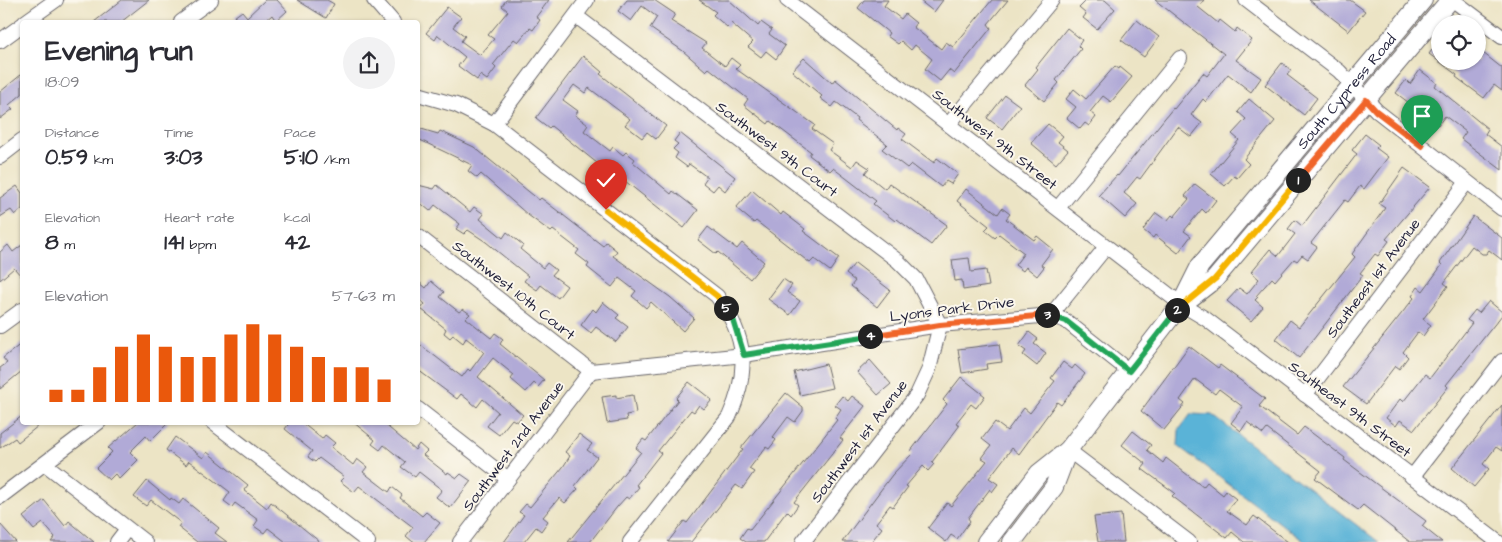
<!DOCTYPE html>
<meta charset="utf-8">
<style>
body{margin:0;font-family:"Architects Daughter",sans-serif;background:#f2f2f3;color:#2b2b33;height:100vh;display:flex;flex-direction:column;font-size:19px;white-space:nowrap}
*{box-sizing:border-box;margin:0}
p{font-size:16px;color:#7c7c81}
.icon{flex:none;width:28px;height:28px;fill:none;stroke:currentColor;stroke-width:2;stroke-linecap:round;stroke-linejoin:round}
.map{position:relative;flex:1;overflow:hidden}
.panel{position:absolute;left:20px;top:20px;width:400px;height:405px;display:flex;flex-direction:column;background:#fff;border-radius:5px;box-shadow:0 1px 4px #0004}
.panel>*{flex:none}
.fabs{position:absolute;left:1431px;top:15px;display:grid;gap:10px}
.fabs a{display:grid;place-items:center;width:55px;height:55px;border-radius:50%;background:#fff;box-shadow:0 1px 4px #0004;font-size:25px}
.pin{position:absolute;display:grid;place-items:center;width:42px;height:42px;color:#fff;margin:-51px -21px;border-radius:50% 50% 50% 0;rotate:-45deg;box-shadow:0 0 5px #0007}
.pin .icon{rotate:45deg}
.km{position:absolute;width:25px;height:25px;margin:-12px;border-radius:50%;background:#222;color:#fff;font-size:14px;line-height:25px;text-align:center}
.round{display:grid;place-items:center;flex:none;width:52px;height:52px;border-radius:26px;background:#f2f2f3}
.headline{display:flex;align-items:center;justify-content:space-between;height:85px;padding:0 25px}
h1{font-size:28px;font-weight:700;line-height:38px}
.metrics{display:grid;grid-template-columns:repeat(3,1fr);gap:8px;height:85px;padding:5px 25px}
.metrics div{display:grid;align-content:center}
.metrics b{font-size:21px;font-weight:700}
.metrics small{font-size:14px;font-weight:400}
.metrics p{font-size:14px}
.chart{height:140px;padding:10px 25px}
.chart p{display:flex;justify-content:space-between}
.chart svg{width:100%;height:90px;margin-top:5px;stroke:#ea580c;stroke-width:6}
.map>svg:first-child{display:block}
.water{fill:#5ab3d7;stroke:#3e6a89}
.building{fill:#b1aad7}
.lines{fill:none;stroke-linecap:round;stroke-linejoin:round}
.minor-casing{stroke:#69666b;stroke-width:16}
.tertiary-casing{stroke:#69666b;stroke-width:20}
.minor{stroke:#fff;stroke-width:14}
.tertiary{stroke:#fff;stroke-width:18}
.split-1-casing{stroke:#fff;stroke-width:10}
.split-2-casing{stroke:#fff;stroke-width:10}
.split-3-casing{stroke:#fff;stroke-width:10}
.split-4-casing{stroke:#fff;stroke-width:10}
.split-5-casing{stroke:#fff;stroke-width:10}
.split-6-casing{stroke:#fff;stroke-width:10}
.split-1{stroke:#f0652b;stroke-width:6}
.split-2{stroke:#f5b400;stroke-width:6}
.split-3{stroke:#22a559;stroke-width:6}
.split-4{stroke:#f0652b;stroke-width:6}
.split-5{stroke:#22a559;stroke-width:6}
.split-6{stroke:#f5b400;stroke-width:6}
.labels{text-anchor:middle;stroke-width:4;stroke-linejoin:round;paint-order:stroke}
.street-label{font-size:15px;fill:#22223b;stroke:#fbf7ec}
</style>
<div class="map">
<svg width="1502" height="542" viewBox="0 0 1502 542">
<rect width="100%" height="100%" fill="#fbf7ec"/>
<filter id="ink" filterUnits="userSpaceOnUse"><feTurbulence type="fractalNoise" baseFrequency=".02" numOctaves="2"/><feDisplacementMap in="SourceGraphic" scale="10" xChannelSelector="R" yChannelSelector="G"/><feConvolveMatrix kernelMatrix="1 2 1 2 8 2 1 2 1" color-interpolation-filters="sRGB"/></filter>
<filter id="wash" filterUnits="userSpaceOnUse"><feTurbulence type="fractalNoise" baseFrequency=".0096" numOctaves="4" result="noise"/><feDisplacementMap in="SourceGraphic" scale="20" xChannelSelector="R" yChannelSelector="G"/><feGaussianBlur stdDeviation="1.12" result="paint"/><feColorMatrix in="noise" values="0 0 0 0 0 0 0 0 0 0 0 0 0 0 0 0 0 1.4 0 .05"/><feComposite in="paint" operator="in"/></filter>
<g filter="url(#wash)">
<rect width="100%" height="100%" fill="#ece4c5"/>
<!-- water -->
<path class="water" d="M1191,414L1212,415L1379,542H1305L1178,446L1179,430Z"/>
<g id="blocks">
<!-- building -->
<g class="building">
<path d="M122,0H149L121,22H94Z"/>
<path d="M265,0H277L287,11L276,21L272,15L264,22H239L234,17L242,11L247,17Z"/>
<path d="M297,0H327L334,4L326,18Z"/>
<path d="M506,0H549L536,17L540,20L533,30L530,28L518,42L514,39L493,65L496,68L487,80L480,75L477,80L458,66L465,57L438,35L435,40L426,33L447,7L461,17L453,27L465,36L461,41L480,55L494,39L488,35L508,11L502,6Z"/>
<path d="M627,0H654L675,14L671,21L706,43L702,48L725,66L731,58L740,65L736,69L815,125L812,129L833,144L829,150L852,167L857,160L869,168L865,173L885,189L889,183L947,225L931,245L897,219L895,221L873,204L876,201L833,168L830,171L809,155L811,152L770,121L768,124L744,105L748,99L709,68L706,71L683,51L650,28L657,17L642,6L631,21L618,11Z"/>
<path d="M699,0H729L758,26L761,22L772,30L769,34L785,46L776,59L766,51L761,57L748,47L753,42L731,23L727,27L713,15L716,12Z"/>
<path d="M864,0H888L884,6L901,19L905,14L916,23L913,27L941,49L946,42L953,47L992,0H1008L988,24L991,28L954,74L949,70L940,81L925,69L932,59L915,45L911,50L901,41L898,44L887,36L889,33L858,8Z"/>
<path d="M919,0H943L934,12Z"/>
<path d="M1087,0H1105L1115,9L1097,29L1083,18L1086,14L1079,8Z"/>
<path d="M1155,0H1204L1198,7L1218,23L1220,20L1235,32L1237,28L1252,40L1236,60L1261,78L1251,92L1228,74L1206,102L1203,99L1191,115L1202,123L1191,137L1178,127L1140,179L1137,177L1124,193L1137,204L1125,218L1099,195L1117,175L1118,176L1173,108L1174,109L1203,73L1207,76L1224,54Z"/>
<path d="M1309,0H1350L1365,11L1349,31Z"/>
<path d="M1137,20L1159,37L1144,57L1121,40Z"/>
<path d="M1067,28L1082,40L1078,46L1081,49L1056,80L1059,83L1044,101L1025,85L1038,69L1036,67Z"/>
<path d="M1440,39V61H1478V49L1502,68V91L1494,85L1484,98L1456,77L1457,75L1429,54Z"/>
<path d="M583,56L602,72L600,74L666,126L656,139L647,132L642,138L625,125L630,119L589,88L585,93L574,85L563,100L578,111L575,115L588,125L584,131L610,151L613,147L623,155L626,152L635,159L633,162L671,194L673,191L698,210L684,228L620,177L618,180L551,126L549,128L536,118Z"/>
<path d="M804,58L832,83L835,79L897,130L898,128L906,134L902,139L934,163L937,158L958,174L951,184L946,181L941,187L911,164L907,168L882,149L887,144L856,120L857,118L836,102L832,107L820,98L822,96L792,71Z"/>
<path d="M1282,63L1291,70L1287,75L1317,98L1304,115L1265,85Z"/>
<path d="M1115,66L1119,69L1120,67L1132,77L1111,102L1103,96L1090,112L1096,117L1089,126L1085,123L1080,129L1067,118L1076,107L1066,99L1074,89L1086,99Z"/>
<path d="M1420,70L1437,83L1435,86L1488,129L1485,134L1502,147V170L1461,139L1466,132L1445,116L1438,125L1396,93L1406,80L1410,84Z"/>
<path d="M22,74V94L9,105L13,109L0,119V92Z"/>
<path d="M1005,95L1020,106L1002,129L987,118Z"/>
<path d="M1249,99L1275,121L1244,159L1249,164L1237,178L1234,176L1225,186L1211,174L1239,140L1232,134L1246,119L1238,112Z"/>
<path d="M1048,124L1063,136L1058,142L1068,150L1056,164L1031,143Z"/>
<path d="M418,128L438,134L440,131L474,147L539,200L541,198L603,246L606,242L617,251L613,256L670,297L694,318L683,331L651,302L646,308L632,296L636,291L619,278L612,287L587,267L589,264L576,254L579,250L553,230L551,232L528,215L481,174L477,178L468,171L472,165L418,139Z"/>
<path d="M680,133L735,177L725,191L718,185L713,191L703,183L707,177L689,164L687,167L675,158L678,153L673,149L678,144L674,141Z"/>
<path d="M1365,134L1379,145L1376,148L1388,157L1364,189L1360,186L1348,202L1345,200L1311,243L1317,247L1308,259L1302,255L1297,261L1294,259L1275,281L1272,278L1256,296L1258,297L1255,300L1263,307L1251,321L1227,301L1239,288L1247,294L1259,279L1251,272L1270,249L1278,256L1295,234L1288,229L1295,220L1302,226L1357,154L1352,150Z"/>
<path d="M1404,168L1430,187L1386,239L1389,241L1378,256L1375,254L1360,273L1363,275L1299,358L1276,339L1290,320L1299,327L1355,257L1352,254L1385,208L1379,204Z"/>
<path d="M1195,184L1216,200L1206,213L1202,209L1184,231L1191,236L1178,253L1155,235L1153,238L1143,230L1156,213L1167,221L1172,215L1174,217L1189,199L1185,196Z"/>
<path d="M418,185L434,189L437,185L470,212L474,207L484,214L480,219L503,238L507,232L523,245L520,249L543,268L547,263L556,270L552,275L567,286L558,298L541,285L537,290L524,281L528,276L486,242L468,230L464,234L456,229L460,224L435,205L430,211L418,201Z"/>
<path d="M17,186L22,193V209L15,215L11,210L0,217V198Z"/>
<path d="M966,189L998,214L1002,208L1010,214L1006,219L1034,240L1037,236L1053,249L1041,265L1044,267L1037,276L1026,267L1023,271L1015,265L1024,253L999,234L995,238L985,230L989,226L957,201Z"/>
<path d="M752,190L781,215L783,212L805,229L803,231L839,258L830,271L814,259L810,263L756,221L754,223L736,208Z"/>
<path d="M1473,216L1502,238V260L1489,250L1486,254H1482L1472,246L1444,283L1448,286L1423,319L1431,325L1423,336L1418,332L1403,352L1408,357L1399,369L1395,366L1366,404L1343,387L1414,298L1412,296L1418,287L1423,291L1442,265L1440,263Z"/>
<path d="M708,227L737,249L742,243L764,262L750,279L718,252L716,254L698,240Z"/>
<path d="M8,245L13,252L22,245V277L14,268L0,280V252Z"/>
<path d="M969,258L971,272L986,270L989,286L963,290L962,280L955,281L952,260Z"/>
<path d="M855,263L890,290L877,307L851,286L855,281L846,274Z"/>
<path d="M783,279L792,285L787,292L800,301L790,315L768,299Z"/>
<path d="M418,281L426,288L431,281L444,292L440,297L459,312L463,309L470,314L466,318L491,338L495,333L503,339L500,344L544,380L538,387L534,383L526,392L511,379L514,375L493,358L478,377L523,415L517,422L512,419L499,435L487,426L498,412L483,399L477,407L461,394L457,399L418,370V343L462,377L468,369L470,371L484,352L466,338L463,343L453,335L450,338L444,333L446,329L421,309L425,304L418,298Z"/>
<path d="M1489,301L1502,312V315L1446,385L1448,387L1414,430L1400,420L1396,426L1386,418L1400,399L1403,402L1425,374L1430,378L1472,323L1467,320L1475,310L1479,313Z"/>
<path d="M603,302L619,315L616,318L628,327L616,342L596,327L591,333L581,325L593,309L596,312Z"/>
<path d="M1029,332L1038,339L1034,344L1046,353L1037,366L1023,355L1026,351L1019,346Z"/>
<path d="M22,343V371L0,389V368L7,363L3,358Z"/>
<path d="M999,344L1002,362L986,364L987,369L962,373L958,349Z"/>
<path d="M1189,346L1218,368L1220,365L1265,399L1259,406L1297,435L1304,427L1345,458L1344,460L1426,521L1422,526L1442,542H1410L1363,505L1358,510L1315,478L1321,471L1267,429L1263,434L1247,422L1241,431L1231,423L1243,407L1219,389L1215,394L1195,379L1180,400L1185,404L1164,430L1141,411Z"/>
<path d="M870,360L891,384L878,395L857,372Z"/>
<path d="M1063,362L1072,369L1075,365L1085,374L1061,405L1057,402L1019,454L1012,448L989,478L998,484L992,492L990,489L968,518L970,521L957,539L951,535L946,542L928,528L947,503L951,506L987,461L982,458L991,446L982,439L995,422L1007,431L1024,408L1030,413L1055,381L1051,378Z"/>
<path d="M826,364L832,388L800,395L794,372Z"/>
<path d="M961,377L985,396L976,408L971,404L956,423L960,425L932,462L934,464L928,471L923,466L906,486L908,487L893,507L890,505L876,523L882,528L871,542H842L892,475L912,454L910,452L947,404L943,400Z"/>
<path d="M689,382L712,400L704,409L699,405L694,412L691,410L658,451L661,453L636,485L639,487L629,499L626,497L617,507L590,542H568L641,452L636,448L643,439L646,441L678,400L676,398Z"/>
<path d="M786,393L803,407V411L795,422L788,417L773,437L776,440L769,449L766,447L749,469L754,472L742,489L736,485L691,542H668L684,521L687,523L743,449L741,448Z"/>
<path d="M616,395V398L633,395L636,413L626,415L627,420L607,423L602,397Z"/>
<path d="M842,396L848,401L852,396L865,406L840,438L843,440L794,502L798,505L791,515L787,511L764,542H746L740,538L747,528L750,530L837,420L835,418L841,409L835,405Z"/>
<path d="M1502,405V451L1496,447L1483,464L1489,469L1474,487L1452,468Z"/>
<path d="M22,416V422H43L18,442L15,438L0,448V433Z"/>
<path d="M138,422H169L150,441L146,436L130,452L138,460L119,479L115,474L109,480L96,468L112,452L108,448Z"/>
<path d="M290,422H301L322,439L325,435L335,443L331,447L353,465L357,459L367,467L363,472L389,492L392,487L402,495L400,498L422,516L426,512L440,523L424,542H413L406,536L413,527L359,486L354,492L340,481L344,477L319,458L315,462L308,457L312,451L285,429Z"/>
<path d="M353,422H382L415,450L419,444L427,451L423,455L447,474L448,472L457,478L461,474L471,481L450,508L436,497L442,490L419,472L415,477L401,467L405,462L384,445L380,450L372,444L375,440Z"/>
<path d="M1133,431L1151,445L1147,450L1163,463L1166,458L1203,487L1207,482L1223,495L1226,491L1236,499L1227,511L1247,525L1254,516L1288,542H1244L1232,532L1227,538L1172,496L1175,493L1142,469L1146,464L1122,445Z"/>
<path d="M579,434L592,444L587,450L597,457L575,486L578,489L565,503L559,498L543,517L548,521L541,531L536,527L524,542H504L524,515L519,512L526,504L530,507L563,467L570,456L565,452Z"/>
<path d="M175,437L203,458L207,452L248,485L244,490L267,508L271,502L320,542H286L268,528L264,533L254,526L258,520L235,503L232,507L224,501L230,492L189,461L186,465L166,450Z"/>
<path d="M147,481L170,500L171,498L179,504L183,499L219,528L215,533L227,542H197L178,527L181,523L151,500L146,506L134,497Z"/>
<path d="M44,500L65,526L69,521L94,542H51L55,537L43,523L34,530L23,517Z"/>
<path d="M1121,514L1124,542H1098L1094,517Z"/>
<path d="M0,524L16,542H0Z"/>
</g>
</g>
</g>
<g filter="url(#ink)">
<use href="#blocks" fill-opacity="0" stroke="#69666b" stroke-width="1"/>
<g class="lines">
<defs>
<g id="minor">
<path d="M374,0L393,22"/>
<path d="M787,0L1181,304L1206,319L1498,542"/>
<path d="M1246,0L1339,71L1377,111L1502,209"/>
<path d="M1453,0L1502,37"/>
<path d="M576,16L898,261L916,279L940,325L929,369L917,395L803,542"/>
<path d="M25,22L56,0"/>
<path d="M181,22L211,0"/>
<path d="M0,41L22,25"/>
<path d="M418,94L456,105L494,124L717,296C747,337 750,371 729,417L630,542"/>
<path d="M494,124L587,0"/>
<path d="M949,124L1052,0"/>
<path d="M0,157L22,140"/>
<path d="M1058,208L1180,58"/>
<path d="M418,236L591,371"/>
<path d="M1051,315L1066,321L1129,371"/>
<path d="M0,326L22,310"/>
<path d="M591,371L744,355L940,325L1051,315L1106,247"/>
<path d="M1305,395L1467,182"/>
<path d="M418,409L508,479"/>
<path d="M212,422L368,542"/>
<path d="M1068,450L1189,542"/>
<path d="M45,464L145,542"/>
<path d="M1412,477L1502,361"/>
<path d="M0,497L99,422"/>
<path d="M117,542L127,529"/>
<path d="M460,542L591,371"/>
</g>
<g id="tertiary">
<path d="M1184,303L1215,279L1450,0"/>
<path id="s1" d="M986,542L1039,473L1068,450L1181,304L1200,266L1423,0"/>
<path d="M1012,542L1054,487L1068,450"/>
</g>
</defs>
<!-- minor casing -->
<use href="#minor" class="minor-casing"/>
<!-- tertiary casing -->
<use href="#tertiary" class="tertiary-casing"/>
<!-- minor -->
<use href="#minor" class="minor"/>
<!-- tertiary -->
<use href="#tertiary" class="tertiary"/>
</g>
</g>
<g class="lines" filter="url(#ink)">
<defs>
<path id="split-1" d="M1298,180L1366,100L1376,111L1422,146"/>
<path id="split-2" d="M1177,310L1215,279L1298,180"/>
<path id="split-3" d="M1047,315L1066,321L1129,371L1177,310"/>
<path id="split-4" d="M870,336L940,325L1047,315"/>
<path id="split-5" d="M726,308L732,316L744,355L870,336"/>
<path id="split-6" d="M606,210L717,296L726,308"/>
</defs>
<!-- split-1 casing -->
<use href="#split-1" class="split-1-casing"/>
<!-- split-2 casing -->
<use href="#split-2" class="split-2-casing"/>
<!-- split-3 casing -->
<use href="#split-3" class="split-3-casing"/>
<!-- split-4 casing -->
<use href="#split-4" class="split-4-casing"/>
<!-- split-5 casing -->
<use href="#split-5" class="split-5-casing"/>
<!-- split-6 casing -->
<use href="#split-6" class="split-6-casing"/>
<!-- split-1 -->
<use href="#split-1" class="split-1"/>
<!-- split-2 -->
<use href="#split-2" class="split-2"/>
<!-- split-3 -->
<use href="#split-3" class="split-3"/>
<!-- split-4 -->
<use href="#split-4" class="split-4"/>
<!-- split-5 -->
<use href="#split-5" class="split-5"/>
<!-- split-6 -->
<use href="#split-6" class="split-6"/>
</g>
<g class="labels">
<!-- street labels -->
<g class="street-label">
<text dy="5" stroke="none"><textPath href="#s1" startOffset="579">South Cypress Road</textPath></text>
<text transform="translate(995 139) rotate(38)" y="5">Southwest 9th Street</text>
<text transform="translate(777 149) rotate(37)" y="5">Southwest 9th Court</text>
<text transform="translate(1373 278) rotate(-53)" y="5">Southeast 1st Avenue</text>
<text transform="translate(514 290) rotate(38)" y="5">Southwest 10th Court</text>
<text transform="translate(952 309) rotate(-7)" y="5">Lyons Park Drive</text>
<text transform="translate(1350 409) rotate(37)" y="5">Southeast 9th Street</text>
<text transform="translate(859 441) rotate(-53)" y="5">Southwest 1st Avenue</text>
<text transform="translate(513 446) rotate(-53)" y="5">Southwest 2nd Avenue</text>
</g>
</g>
</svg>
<div class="fabs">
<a><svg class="icon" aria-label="locate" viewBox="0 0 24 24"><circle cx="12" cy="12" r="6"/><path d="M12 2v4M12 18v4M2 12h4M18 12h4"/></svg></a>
</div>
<div class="pin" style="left:1422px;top:146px;background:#1e9e55"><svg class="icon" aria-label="arrive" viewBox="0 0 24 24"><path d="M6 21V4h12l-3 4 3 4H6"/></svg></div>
<div class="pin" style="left:606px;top:210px;background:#d93025"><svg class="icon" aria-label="check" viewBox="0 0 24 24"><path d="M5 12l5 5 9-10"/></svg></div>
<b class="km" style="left:1298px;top:180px">1</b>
<b class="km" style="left:1177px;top:310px">2</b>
<b class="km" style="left:1047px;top:315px">3</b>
<b class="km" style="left:870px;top:336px">4</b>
<b class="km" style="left:726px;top:308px">5</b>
<section class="panel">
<div class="headline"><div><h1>Evening run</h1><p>18:09</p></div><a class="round"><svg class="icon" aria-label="share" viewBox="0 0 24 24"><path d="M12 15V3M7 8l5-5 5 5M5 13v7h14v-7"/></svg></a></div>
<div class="metrics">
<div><p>Distance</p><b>0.59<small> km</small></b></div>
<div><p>Time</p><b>3:03</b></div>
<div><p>Pace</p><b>5:10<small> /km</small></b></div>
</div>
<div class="metrics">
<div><p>Elevation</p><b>8<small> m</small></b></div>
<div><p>Heart rate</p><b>141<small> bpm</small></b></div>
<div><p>kcal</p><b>42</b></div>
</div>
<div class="chart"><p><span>Elevation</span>57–63 m</p>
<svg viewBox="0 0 160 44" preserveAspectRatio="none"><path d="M5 44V38M15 44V38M25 44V27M35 44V17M45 44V11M55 44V17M65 44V22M75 44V22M85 44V11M95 44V6M105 44V11M115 44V17M125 44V22M135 44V27M145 44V27M155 44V33"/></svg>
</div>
</section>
</div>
